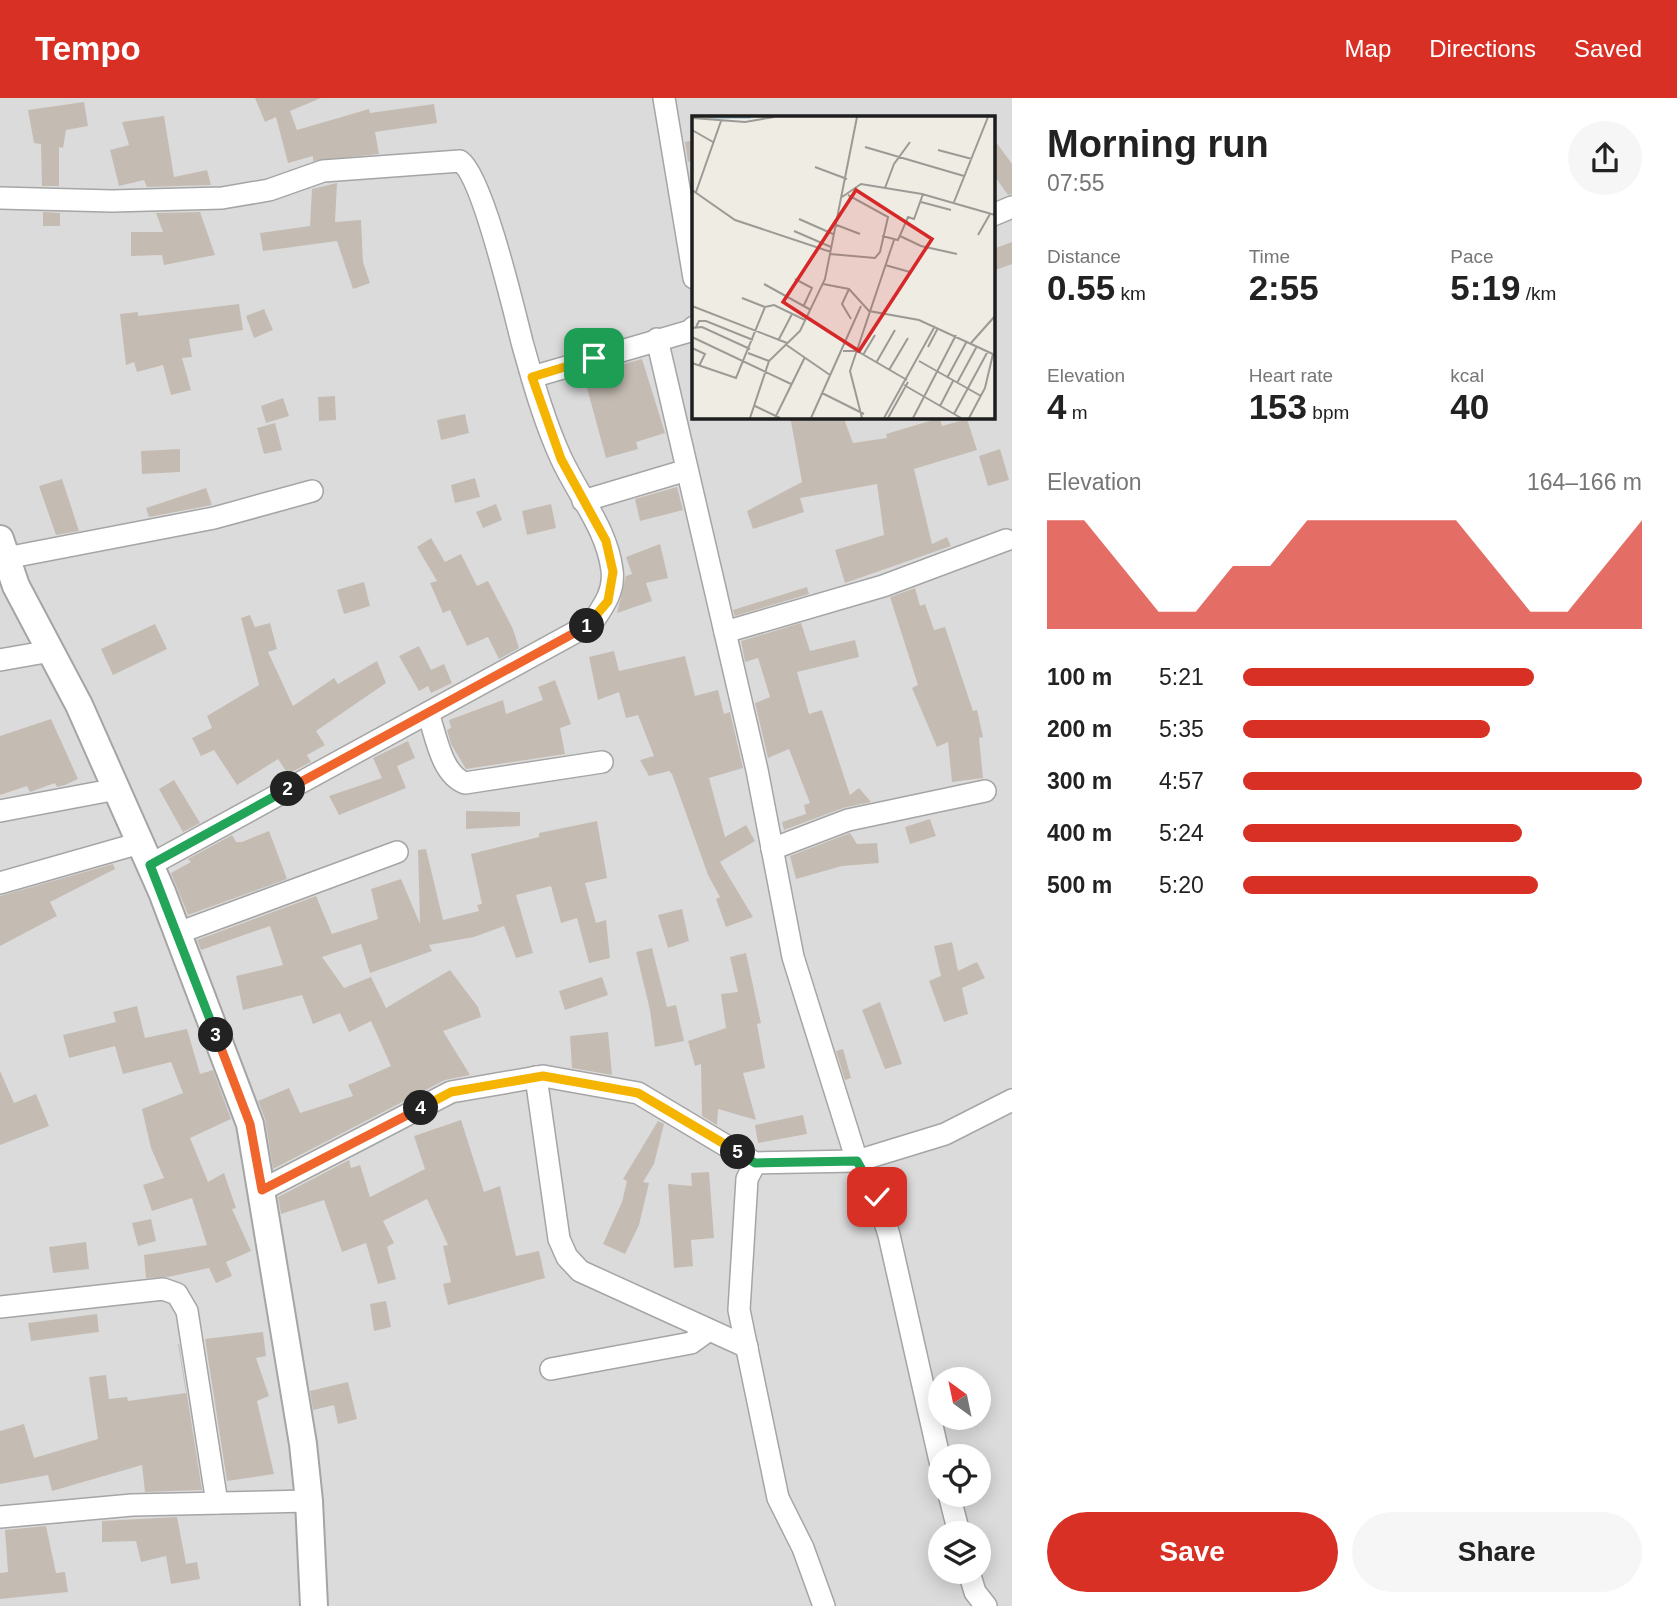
<!DOCTYPE html>
<meta charset="utf-8">
<style>
body{margin:0;font-family:Arial,sans-serif;background:#f6f6f6;color:#222;height:100vh;display:flex;flex-direction:column;font-size:26px;white-space:nowrap}
*{box-sizing:border-box;margin:0}
p{font-size:23px;color:#767676}
.icon{flex:none;width:38px;height:38px;fill:none;stroke:currentColor;stroke-width:2;stroke-linecap:round;stroke-linejoin:round}
.map{position:relative;flex:1;overflow:hidden}
.sheet{display:flex;flex-direction:column;background:#fff;width:665px}
.sheet>*{flex:none}
.needle{width:46px;rotate:327deg}
.tools{position:absolute;left:928px;top:1269px;display:grid;gap:14px}
.tools a{display:grid;place-items:center;width:63px;height:63px;border-radius:50%;background:#fff;box-shadow:0 4px 18px #0003;font-size:35px}
.pin{position:absolute;display:grid;place-items:center;width:60px;height:60px;color:#fff;margin:-30px;border-radius:14px;box-shadow:0 4px 10px #0006}
.km{position:absolute;width:35px;height:35px;margin:-18px;border-radius:50%;background:#222;color:#fff;font-size:19px;line-height:35px;text-align:center}
.round{display:grid;place-items:center;flex:none;width:74px;height:74px;border-radius:37px;background:#f6f6f6}
.head{display:flex;align-items:center;justify-content:space-between;height:119px;padding:0 35px}
h1{font-size:38px;font-weight:800;line-height:52px}
.figures{display:grid;grid-template-columns:repeat(3,1fr);gap:10px;height:119px;padding:7px 35px}
.figures div{display:grid;align-content:center}
.figures b{font-size:35px;font-weight:800}
.figures small{font-size:19px;font-weight:400}
.figures p{font-size:19px}
.chart{height:196px;padding:14px 35px}
.chart p{display:flex;justify-content:space-between}
.chart svg{width:100%;height:126px;margin-top:7px;fill:#d93025;opacity:.7}
.button{display:flex;gap:14px;margin-top:auto;padding:14px 35px}
.button a{flex:1;height:80px;border-radius:42px;background:#d93025;color:#fff;font-size:28px;font-weight:800;line-height:80px;text-align:center}
.button a+a{background:#f6f6f6;color:#222}
ul{padding:0 35px;list-style:none;font-size:23px}
li{display:grid;grid-template-columns:112px 84px 1fr;align-items:center;height:52px}
li i{height:18px;border-radius:9px;background:#d93025}
header{display:flex;align-items:center;gap:42px;box-sizing:border-box;height:98px;padding:0 35px;background:#d93025;color:#fff}
header strong{font-size:33px}
nav{display:flex;gap:38px;margin-inline-start:auto;font-size:24px}
main{display:flex;flex:1;min-height:0}
.map>svg:first-child{display:block}
.residential{fill:#dcdbdb;fill-rule:evenodd}
.building{fill:#c4bcb3}
.lines{fill:none;stroke-linecap:round;stroke-linejoin:round}
.minor-casing{stroke:#a5a5a5;stroke-width:24}
.tertiary-casing{stroke:#a5a5a5;stroke-width:30}
.minor{stroke:#fff;stroke-width:21}
.tertiary{stroke:#fff;stroke-width:26}
.split-1-casing{stroke:#fff;stroke-width:14}
.split-2-casing{stroke:#fff;stroke-width:14}
.split-3-casing{stroke:#fff;stroke-width:14}
.split-4-casing{stroke:#fff;stroke-width:14}
.split-5-casing{stroke:#fff;stroke-width:14}
.split-6-casing{stroke:#fff;stroke-width:14}
.split-1{stroke:#f5b400;stroke-width:9}
.split-2{stroke:#f0652b;stroke-width:9}
.split-3{stroke:#22a559;stroke-width:9}
.split-4{stroke:#f0652b;stroke-width:9}
.split-5{stroke:#f5b400;stroke-width:9}
.split-6{stroke:#22a559;stroke-width:9}
.inset-river{fill:none;stroke:#a3cdde;stroke-width:3.5}
.inset-road{fill:none;stroke:#9b9a95;stroke-width:2}
.view{fill:#d62828;fill-opacity:0.15;stroke:#d62828;stroke-width:3.5}
.inset-edge{fill:none;stroke:#1e1e1e;stroke-width:3.5}
</style>
<header>
<strong>Tempo</strong>
<nav><a>Map</a><a>Directions</a><a>Saved</a></nav>
</header>
<main>
<div class="map">
<svg width="1012" height="1508" viewBox="0 0 1012 1508">
<rect width="100%" height="100%" fill="#efece4"/>
<!-- residential -->
<path class="residential" d="M0,0H1012V1508H0ZM694,19H993V318H694ZM940,1281H978V1320H940ZM940,1358H978V1396H940ZM940,1435H978V1474H940Z"/>
<!-- building -->
<g class="building">
<path d="M255,0H321L290,13L297,32L369,11L370,15L434,6L437,25L375,34L379,56L313,63V58L288,65L276,19L265,24Z"/>
<path d="M84,4L88,28L66,32L63,50L59,49V88H42L41,46L34,45L28,12Z"/>
<path d="M164,18L174,79L207,72L211,87L147,89L144,82L119,88L110,52L129,47L122,24Z"/>
<path d="M993,40L1012,66V96L1008,97L993,76Z"/>
<path d="M694,42V63L688,64L685,44Z"/>
<path d="M337,85L335,124L361,122L363,164L370,185L353,191L337,143L263,153L260,135L310,128L312,91Z"/>
<path d="M43,114L60,115V128H43Z"/>
<path d="M200,114L215,157L164,167L162,157L131,158V134H163L156,115Z"/>
<path d="M1012,144V166L993,173V151Z"/>
<path d="M239,206L243,232L189,241L192,259L182,260L191,292L171,297L163,267L137,274L134,264L126,267L120,216L138,214V218Z"/>
<path d="M264,211L273,232L254,240L246,218Z"/>
<path d="M642,261L665,335L636,344L638,351L606,360L587,290H584L581,278Z"/>
<path d="M335,298L336,322L319,323L318,299Z"/>
<path d="M283,300L289,318L266,325L261,308Z"/>
<path d="M465,316L469,335L441,342L437,322Z"/>
<path d="M790,318H843L853,345L887,340L886,336L940,320L942,328L967,321L977,352L914,371L932,446L947,439L951,448L845,485L835,452L884,437L877,386L800,400L804,414L753,431L747,413L802,384Z"/>
<path d="M275,325L282,352L264,356L257,330Z"/>
<path d="M180,351V374L142,376L141,353Z"/>
<path d="M1000,351L1009,382L988,388L979,358Z"/>
<path d="M475,380L480,399L455,405L451,387Z"/>
<path d="M62,381L79,433L56,437L39,388Z"/>
<path d="M677,389L683,412L640,423L635,401Z"/>
<path d="M206,390L212,407L149,419L146,410Z"/>
<path d="M496,406L502,422L483,430L476,414Z"/>
<path d="M551,406L556,430L527,437L522,413Z"/>
<path d="M431,440L445,464L461,456L477,488L488,483L513,531L519,550L499,561L488,539L467,548L450,512L443,515L430,485L437,483L417,449Z"/>
<path d="M660,446L668,480L646,485L652,503L617,515L626,478L632,476L626,459Z"/>
<path d="M364,484L370,508L344,516L337,492Z"/>
<path d="M807,489L809,496L735,518L733,512Z"/>
<path d="M915,490L920,508L925,506L934,532L945,529L973,613L977,612L983,639L979,640L983,680L952,684L948,644L937,649L912,590L918,587L890,499Z"/>
<path d="M250,517L255,529L270,525L277,551L268,554L293,608L334,580L338,586L377,563L386,585L316,633L325,647L307,657L311,664L288,676L278,661L237,687L214,652L201,658L192,640L212,630L207,618L259,587L241,520Z"/>
<path d="M801,525L810,553L855,542L859,559L797,574L809,616L822,612L850,697L859,690L871,704L843,710L784,732L782,724L806,716L804,707L810,705L789,651L768,660L755,605L770,599L758,560L745,564L741,543Z"/>
<path d="M155,526L167,551L113,577L101,551Z"/>
<path d="M419,548L431,572L444,566L452,585L431,595L428,588L419,593L399,558Z"/>
<path d="M614,553L619,573L685,558L695,598L718,592L724,616L730,614L743,670L709,680L725,739L746,727L755,743L720,764L753,819L726,829L716,801L720,799L708,777L672,676L669,673L649,678L640,662L654,658L638,617L626,620L619,594L598,602L589,559Z"/>
<path d="M555,582L571,626L560,630L565,656L466,671L451,646L447,632L451,630L449,622L503,602L506,616L543,602L538,589Z"/>
<path d="M51,621L78,681L65,687L57,689L55,685L30,694L27,688L0,697V638Z"/>
<path d="M408,643L415,660L397,668L406,690L339,717L329,698L382,680L373,660Z"/>
<path d="M174,682L200,725L183,734L159,691Z"/>
<path d="M466,713L520,714V728L466,731Z"/>
<path d="M930,721L936,738L910,746L905,729Z"/>
<path d="M597,723L607,780L585,785L596,825L606,822L610,860L589,865L577,820L561,825L551,788L516,797L533,855L516,860L504,828L474,839L429,847L432,853L370,875L361,846L322,859L344,890L371,879L386,910L450,872L478,909L481,919L443,933L470,977L445,982L273,1071L265,1021L242,961L258,1003L289,990L300,1015L353,998L348,987L391,968L371,923L349,934L340,915L313,926L302,897L243,912L236,878L283,867L270,828L201,852L197,842L316,798L332,836L378,821L371,791L401,781L420,826L418,752L426,751L443,822L479,813L477,807L482,806L471,756L539,739V735Z"/>
<path d="M269,733L287,781L188,817L171,775L191,764L188,761L232,737L236,744H242Z"/>
<path d="M850,735L857,746L877,745L879,765L842,768L796,781L790,758Z"/>
<path d="M113,766L115,771L50,804L57,818L0,848V798Z"/>
<path d="M682,811L689,843L668,850L658,817Z"/>
<path d="M952,844L958,873L977,864L985,880L962,890L968,916L944,924L929,883L941,878L934,848Z"/>
<path d="M652,850L667,909L676,907L684,943L655,949L650,912L636,854Z"/>
<path d="M746,855L761,925L757,926L765,970L743,975L756,1022L718,1011L717,1027L702,1018L701,966L695,968L688,943L726,930L721,896L738,894L730,859Z"/>
<path d="M602,879L608,897L565,912L559,893Z"/>
<path d="M880,904L902,966L885,971L862,912Z"/>
<path d="M137,908L145,940L187,931L200,976L213,972L231,1021L190,1040L208,1084L224,1075L236,1110L232,1111L251,1153L226,1164L232,1178L216,1185L209,1170L168,1179L146,1180L144,1157L207,1147L192,1100L152,1113L143,1087L164,1080L151,1050L142,1011L183,995L171,964L123,976L115,948L69,960L63,937L116,924L113,914Z"/>
<path d="M608,934L612,977L572,970L570,938Z"/>
<path d="M843,951L851,980L845,982L836,953Z"/>
<path d="M0,973L14,1005L36,996L49,1028L0,1047Z"/>
<path d="M803,1017L807,1036L758,1045L755,1027Z"/>
<path d="M461,1022L484,1094L500,1088L516,1158L539,1153L545,1180L448,1207L443,1186L451,1184L443,1148L448,1147L427,1101L383,1123L394,1145L387,1149L396,1181L378,1186L366,1145L342,1154L324,1102L281,1116L278,1099L349,1062L351,1070L360,1067L370,1099L425,1071L414,1038Z"/>
<path d="M658,1023L664,1026L654,1066L643,1084L649,1085L639,1127L625,1156L603,1146L622,1104L627,1083L623,1081Z"/>
<path d="M709,1074L714,1140L691,1142L693,1168L674,1170L668,1086L692,1088L691,1075Z"/>
<path d="M151,1121L156,1143L138,1148L132,1125Z"/>
<path d="M86,1144L89,1171L53,1175L49,1149Z"/>
<path d="M386,1203L391,1229L374,1233L370,1206Z"/>
<path d="M97,1216L99,1234L31,1243L28,1225Z"/>
<path d="M263,1234L266,1258L256,1260L269,1298L257,1303L274,1376L227,1383L205,1241Z"/>
<path d="M178,1246H179L202,1392L145,1394L142,1367L52,1393L48,1377L0,1386V1333L24,1326L34,1360L98,1341L89,1279L106,1277L109,1301L127,1299L128,1303L186,1295Z"/>
<path d="M348,1284L357,1321L338,1326L334,1307L313,1312L310,1293Z"/>
<path d="M177,1419L186,1466L197,1464L200,1481L171,1486L166,1458L141,1464L136,1443L102,1444V1423Z"/>
<path d="M46,1428L56,1475L65,1474L68,1494L0,1501V1475L8,1474L5,1432Z"/>
</g>
<g class="lines">
<defs>
<g id="minor">
<path d="M664,0L694,180"/>
<path d="M0,100L112,103L222,100L269,92L323,73L460,63C482,77 514,212 522,244C533,283 544,323 561,360C578,397 607,431 612,472C615,493 603,509 592,525L150,767"/>
<path d="M993,117L1012,109"/>
<path d="M657,241L757,672L793,859L857,1063L877,1099L889,1137L940,1363"/>
<path d="M532,279L690,233L694,229"/>
<path d="M583,403L687,372"/>
<path d="M6,460L214,420L312,393"/>
<path d="M725,534L883,488L1006,442"/>
<path d="M0,562L51,553"/>
<path d="M428,615C436,637 441,676 465,685L602,664"/>
<path d="M0,713L117,691"/>
<path d="M772,751L848,722L985,693"/>
<path d="M0,785L140,745"/>
<path d="M178,835L397,754"/>
<path d="M536,979L559,1141L567,1159L580,1173L747,1249"/>
<path d="M755,1065L747,1081L739,1212L778,1400L803,1450L824,1508"/>
<path d="M262,1092L451,994L543,978L638,995L755,1065L857,1063L945,1036L1012,1002"/>
<path d="M0,1209L163,1191L177,1196L187,1213L217,1405"/>
<path d="M551,1271L691,1245L709,1232"/>
<path d="M949,1396L959,1435"/>
<path d="M0,1419L132,1407L309,1403"/>
<path d="M969,1474L975,1494L986,1508"/>
</g>
<path id="tertiary" d="M0,441L16,488L79,607L162,794L250,1026L303,1346L309,1403L314,1508"/>
</defs>
<!-- minor casing -->
<use href="#minor" class="minor-casing"/>
<!-- tertiary casing -->
<use href="#tertiary" class="tertiary-casing"/>
<!-- minor -->
<use href="#minor" class="minor"/>
<!-- tertiary -->
<use href="#tertiary" class="tertiary"/>
</g>
<g class="lines">
<defs>
<path id="split-1" d="M587,528L608,503L613,474L606,443L561,361L532,279L594,260"/>
<path id="split-2" d="M288,691L587,528"/>
<path id="split-3" d="M216,937L150,767L288,691"/>
<path id="split-4" d="M216,937L250,1026L262,1092L421,1010"/>
<path id="split-5" d="M421,1010L451,994L543,978L638,995L738,1054"/>
<path id="split-6" d="M738,1054L755,1065L857,1063L877,1099"/>
</defs>
<!-- split-1 casing -->
<use href="#split-1" class="split-1-casing"/>
<!-- split-2 casing -->
<use href="#split-2" class="split-2-casing"/>
<!-- split-3 casing -->
<use href="#split-3" class="split-3-casing"/>
<!-- split-4 casing -->
<use href="#split-4" class="split-4-casing"/>
<!-- split-5 casing -->
<use href="#split-5" class="split-5-casing"/>
<!-- split-6 casing -->
<use href="#split-6" class="split-6-casing"/>
<!-- split-1 -->
<use href="#split-1" class="split-1"/>
<!-- split-2 -->
<use href="#split-2" class="split-2"/>
<!-- split-3 -->
<use href="#split-3" class="split-3"/>
<!-- split-4 -->
<use href="#split-4" class="split-4"/>
<!-- split-5 -->
<use href="#split-5" class="split-5"/>
<!-- split-6 -->
<use href="#split-6" class="split-6"/>
</g>
<!-- overview -->
<g transform="translate(692 18)">
<rect width="303" height="303" fill="#efece4"/>
<path class="inset-river" d="M16,1H59"/>
<path class="inset-road" d="M0,2L53,6L82,1M0,14L21,26M173,31L272,60M246,34L280,43M123,51L155,63M193,72L202,48L218,26M0,74L43,104L139,136M4,76L29,5M150,81L169,68L230,78L303,99M229,86L259,94M262,86L296,1M107,103L141,118M142,108L168,118M102,115L139,131M286,119L298,98M190,120L206,124L216,101L222,103L231,78M208,120L229,130L265,138M138,138L183,142L188,136L196,101L156,79M193,149L218,156M103,163L120,172L112,189M72,168L119,194M131,168L157,173L177,195L227,204L303,239M157,173L150,188L159,203M50,182L73,191L82,189L113,204M0,190L95,227M4,211L7,205H14L61,224M0,212L10,211L58,233M0,221L99,268M87,223L100,198M279,227L303,200M93,228L138,259M236,231L246,212M0,232L13,238L7,250M151,235H165L215,264M56,237L77,245M171,239L183,219M227,245L289,280M0,247L44,262L73,191M184,247L203,214M197,254L216,222M255,262L275,225M265,267L285,230M212,269L269,302M130,277L172,298M63,290L88,302M248,290L261,265M262,298L296,235M58,302L77,245L108,215L133,163L165,1M83,302L113,241M119,302L169,190M170,302L158,255L202,124M192,302L243,210M196,302L216,266M221,302L264,219M277,302L293,272L301,238"/>
<path class="view" d="M164,74L240,123L167,235L91,186Z"/>
<rect width="303" height="303" class="inset-edge"/>
</g>
</svg>
<div class="tools">
<a><svg class="needle" viewBox="-14 -14 28 28"><path d="M0-13l5 13h-10z" fill="#e53935"/><path d="M0 13l5-13h-10z" fill="#767676"/></svg></a>
<a><svg class="icon" aria-label="locate" viewBox="0 0 24 24"><circle cx="12" cy="12" r="6"/><path d="M12 2v4M12 18v4M2 12h4M18 12h4"/></svg></a>
<a><svg class="icon" aria-label="layers" viewBox="0 0 24 24"><path d="M12 4l9 5-9 5-9-5zM3 14l9 5 9-5"/></svg></a>
</div>
<div class="pin" style="left:594px;top:260px;background:#1e9e55"><svg class="icon" aria-label="arrive" viewBox="0 0 24 24"><path d="M6 21V4h12l-3 4 3 4H6"/></svg></div>
<div class="pin" style="left:877px;top:1099px;background:#d93025"><svg class="icon" aria-label="check" viewBox="0 0 24 24"><path d="M5 12l5 5 9-10"/></svg></div>
<b class="km" style="left:587px;top:528px">1</b>
<b class="km" style="left:288px;top:691px">2</b>
<b class="km" style="left:216px;top:937px">3</b>
<b class="km" style="left:421px;top:1010px">4</b>
<b class="km" style="left:738px;top:1054px">5</b>
</div>
<section class="sheet">
<div class="head"><div><h1>Morning run</h1><p>07:55</p></div><a class="round"><svg class="icon" aria-label="share" viewBox="0 0 24 24"><path d="M12 15V3M7 8l5-5 5 5M5 13v7h14v-7"/></svg></a></div>
<div class="figures">
<div><p>Distance</p><b>0.55<small> km</small></b></div>
<div><p>Time</p><b>2:55</b></div>
<div><p>Pace</p><b>5:19<small> /km</small></b></div>
</div>
<div class="figures">
<div><p>Elevation</p><b>4<small> m</small></b></div>
<div><p>Heart rate</p><b>153<small> bpm</small></b></div>
<div><p>kcal</p><b>40</b></div>
</div>
<div class="chart"><p><span>Elevation</span>164–166 m</p>
<svg viewBox="0 0 160 44" preserveAspectRatio="none"><path d="M0 44V6L10 6L20 22L30 38L40 38L50 22L60 22L70 6L80 6L90 6L100 6L110 6L120 22L130 38L140 38L150 22L160 6V44z"/></svg>
</div>
<ul>
<li><b>100 m</b>5:21<i style="width:73%"></i></li>
<li><b>200 m</b>5:35<i style="width:62%"></i></li>
<li><b>300 m</b>4:57<i style="width:100%"></i></li>
<li><b>400 m</b>5:24<i style="width:70%"></i></li>
<li><b>500 m</b>5:20<i style="width:74%"></i></li>
</ul>
<div class="button"><a>Save</a><a>Share</a></div>
</section>
</main>
